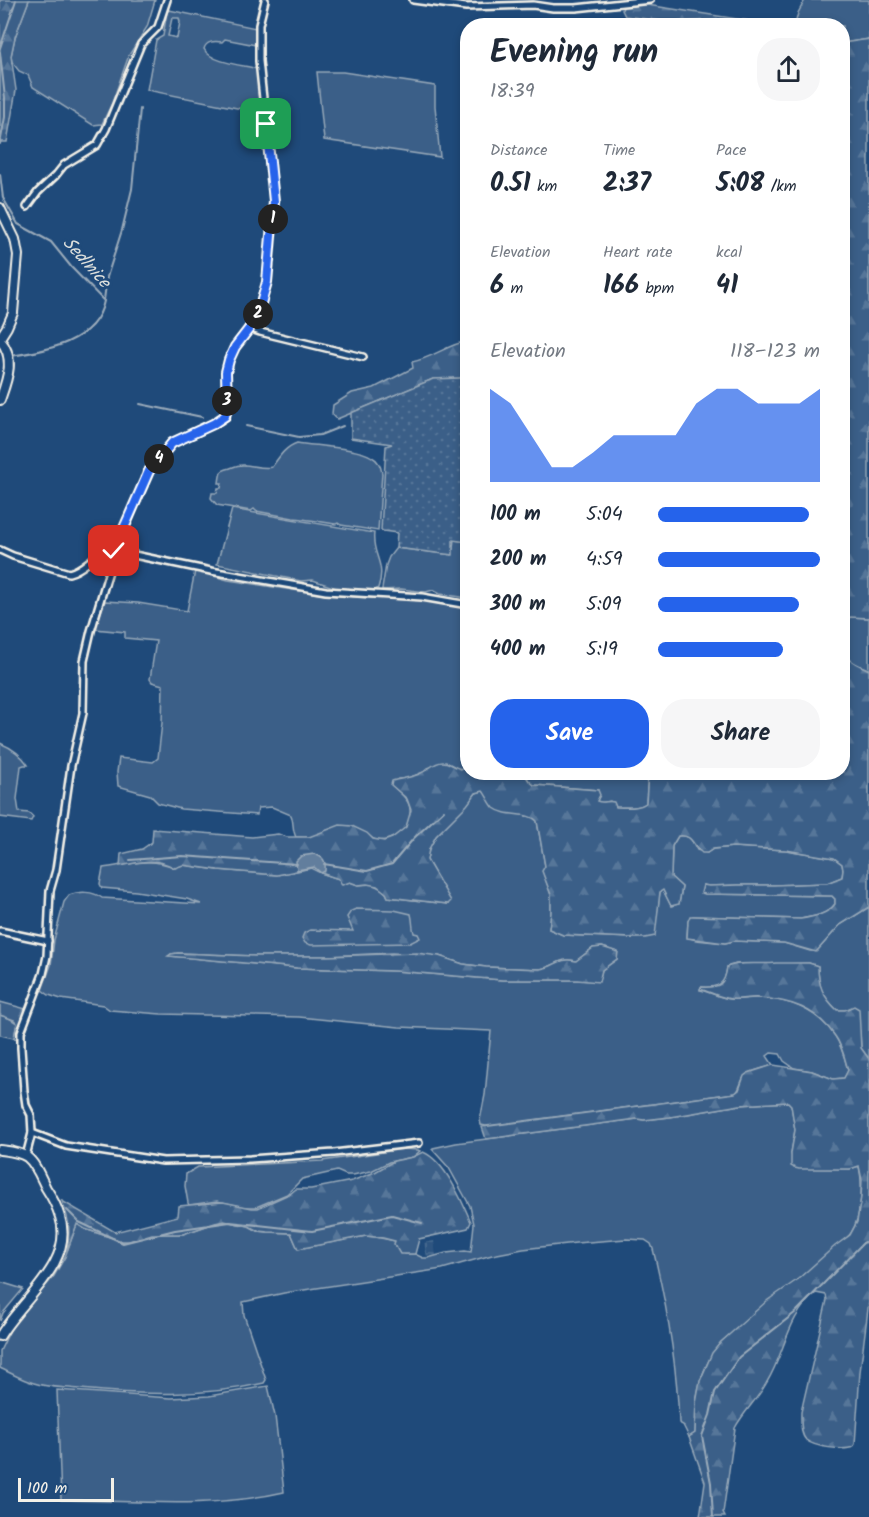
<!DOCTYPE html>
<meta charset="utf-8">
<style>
body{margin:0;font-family:Kalam,sans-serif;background:#f6f6f7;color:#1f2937;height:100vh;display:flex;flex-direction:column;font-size:22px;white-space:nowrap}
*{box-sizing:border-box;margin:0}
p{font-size:20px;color:#747a83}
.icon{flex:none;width:33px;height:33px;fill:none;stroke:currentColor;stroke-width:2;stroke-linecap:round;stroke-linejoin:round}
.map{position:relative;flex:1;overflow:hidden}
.sheet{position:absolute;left:460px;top:18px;width:390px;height:762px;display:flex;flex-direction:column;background:#fff;border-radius:24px;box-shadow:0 3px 9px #0003}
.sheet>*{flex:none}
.scale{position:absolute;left:18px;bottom:15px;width:96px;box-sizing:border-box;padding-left:6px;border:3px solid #f4f1e8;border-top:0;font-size:16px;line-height:21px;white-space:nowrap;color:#f4f1e8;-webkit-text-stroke:4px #1f4a7a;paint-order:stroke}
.pin{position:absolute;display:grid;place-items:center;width:51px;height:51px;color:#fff;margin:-26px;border-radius:12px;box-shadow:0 3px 9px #0006}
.km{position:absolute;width:30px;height:30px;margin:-15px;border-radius:50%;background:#222;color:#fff;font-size:16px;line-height:30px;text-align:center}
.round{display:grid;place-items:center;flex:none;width:63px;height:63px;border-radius:24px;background:#f6f6f7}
.summary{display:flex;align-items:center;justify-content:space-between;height:102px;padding:0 30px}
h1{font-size:33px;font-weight:700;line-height:45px}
.figures{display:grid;grid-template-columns:repeat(3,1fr);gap:9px;height:102px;padding:6px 30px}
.figures div{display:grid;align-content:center}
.figures b{font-size:26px;font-weight:700}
.figures small{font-size:16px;font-weight:400}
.figures p{font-size:16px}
.chart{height:168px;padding:12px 30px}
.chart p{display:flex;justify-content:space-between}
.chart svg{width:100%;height:108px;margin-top:6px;fill:#2563eb;opacity:.7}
.primary-button{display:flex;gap:12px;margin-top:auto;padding:12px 30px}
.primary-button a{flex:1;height:69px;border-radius:24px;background:#2563eb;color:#fff;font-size:24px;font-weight:700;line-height:69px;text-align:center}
.primary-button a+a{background:#f6f6f7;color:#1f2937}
ul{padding:0 30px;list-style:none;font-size:20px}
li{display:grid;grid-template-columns:96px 72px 1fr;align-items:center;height:45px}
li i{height:15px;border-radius:8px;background:#2563eb}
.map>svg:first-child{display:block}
.industrial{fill:url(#industrial-grid)}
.grass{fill:#3a5f88;stroke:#97a8b8;stroke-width:1.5;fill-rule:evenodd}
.forest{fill:url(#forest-firs);stroke:#97a8b8;stroke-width:1.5}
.garden{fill:url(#garden-dots);stroke:#97a8b8;stroke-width:1.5}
.water{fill:#627e9d;stroke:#9cacbb;stroke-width:1.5}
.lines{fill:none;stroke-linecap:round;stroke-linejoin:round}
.stream{stroke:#9cacbb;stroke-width:2}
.street-casing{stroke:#f4f1e8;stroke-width:10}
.secondary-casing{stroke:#f4f1e8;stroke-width:12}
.street{stroke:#1f4a7a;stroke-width:5}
.secondary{stroke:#1f4a7a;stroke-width:8}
.route-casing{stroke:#fff;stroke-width:12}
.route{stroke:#2563eb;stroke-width:8}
.labels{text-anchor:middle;stroke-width:6;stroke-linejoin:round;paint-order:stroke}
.water-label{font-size:18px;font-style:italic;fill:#dee0dd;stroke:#1f4a7a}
</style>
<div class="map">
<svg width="869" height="1517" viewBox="0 0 869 1517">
<defs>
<pattern id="industrial-grid" width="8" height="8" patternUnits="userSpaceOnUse" patternTransform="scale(1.5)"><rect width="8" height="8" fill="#2d5581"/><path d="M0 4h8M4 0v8" fill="none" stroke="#4c6e93"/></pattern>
<pattern id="forest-firs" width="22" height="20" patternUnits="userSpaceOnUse" patternTransform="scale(1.5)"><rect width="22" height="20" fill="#3a5f88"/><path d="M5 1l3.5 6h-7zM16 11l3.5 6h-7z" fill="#577699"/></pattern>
<pattern id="garden-dots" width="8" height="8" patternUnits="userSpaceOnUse" patternTransform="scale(1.5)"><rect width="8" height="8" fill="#3a5f88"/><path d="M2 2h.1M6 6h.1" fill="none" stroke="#577699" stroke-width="1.8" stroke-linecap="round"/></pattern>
</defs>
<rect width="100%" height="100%" fill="#1f4a7a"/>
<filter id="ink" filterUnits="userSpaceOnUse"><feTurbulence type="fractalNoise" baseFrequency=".0167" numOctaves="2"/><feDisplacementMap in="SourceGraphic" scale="12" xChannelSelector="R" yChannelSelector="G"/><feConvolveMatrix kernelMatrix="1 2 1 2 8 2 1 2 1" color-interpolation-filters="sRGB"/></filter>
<g filter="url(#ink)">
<!-- industrial -->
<path class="industrial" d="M434,1241L436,1256L427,1257L424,1243Z"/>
<!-- grass -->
<g class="grass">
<path d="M29,0H155L147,27L129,55L112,103L102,124L93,125L33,87L28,75L19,71L12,62L11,56L15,37Z"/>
<path d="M805,0H869V39L843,43V26L795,25L798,13Z"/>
<path d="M169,10L256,28V45L225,39L222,42C214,41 206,41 204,49C210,62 241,65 254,68L257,70L259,91L258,93L260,109L257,111L247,110L147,90L156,40L163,36L167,12ZM172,18H179L180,22L177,38L168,36Z"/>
<path d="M317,72H343L435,86V106L440,157L324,140Z"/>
<path d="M297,443C315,446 359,448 372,457C378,460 381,467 382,473L378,531L341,525L338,523L336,524C323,522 305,519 293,518L256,511L254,509L251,511L217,505L211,498L212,493H217L218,488H221L222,483H219C221,467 221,472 233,467C245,461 259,470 272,467C279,457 285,447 297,443Z"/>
<path d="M232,509L374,533C371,555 387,563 378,588L375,590L336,588L313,580L301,581L217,564Z"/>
<path d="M454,540L468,542V598L440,594L433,590L426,592L401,589L382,590V589L386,565L389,557L396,548L452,555Z"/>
<path d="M195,571C206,574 217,577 228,580L326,595L371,598L391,597L412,598L468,608V762L461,769L456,768L446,762L428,768L424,772L406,779H398L392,785C403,796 414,802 409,820C405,832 389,843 376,840C371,839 369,834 364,833C356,830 345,828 336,828C330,828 321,833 315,836C308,838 302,837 296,837C292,830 294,822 291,815L272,807L258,808L257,815L181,809L158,803L150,795L118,786L117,772L119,758L153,762L158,758L162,723L163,685L152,682L150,679L156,641L125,638V632L95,629L105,601L138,603L187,611Z"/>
<path d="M850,617L869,618V670C865,667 859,666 855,664C840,655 843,638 843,623Z"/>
<path d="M0,743C12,748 21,754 28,765H24L21,766L17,799L19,812L29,813L33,817L31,821L0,817Z"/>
<path d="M607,772L611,774L614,772L648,773L646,803C638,809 626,807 615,807L610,801L601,803L597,801L598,797V790L534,785L529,781L524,773Z"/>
<path d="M483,791L486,794L526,816H533L537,821L545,866L543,872L551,895V913L549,929L563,935L632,938L654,936L660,892L663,890L671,906L679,904L682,887L671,877L672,846L678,836C691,834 691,840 697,850L707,853L713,849L733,847L786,850L834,858L842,864L843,870L842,877L827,883L774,885H738L709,886L703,885L705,894L832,896L835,899V904C827,915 813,917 800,919L693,916L688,921L687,937L696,940L725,943L734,941L784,943L810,951H817L840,925L869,907V1059L861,1048L860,1032L854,1007L845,1010H837C822,995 818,987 818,966L809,963L763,965L736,964L727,967C725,985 719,988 701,987L700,990C710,992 721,998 731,999C739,1000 747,998 755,998C786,998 817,1009 835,1036C842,1046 845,1059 848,1071L844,1078L833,1079L812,1071L794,1068L784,1061L780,1054L771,1053L767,1056L773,1065C767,1068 748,1071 745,1076C740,1081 741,1088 736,1093L486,1126L481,1125L480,1120L485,1095L491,1031L399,1027L299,1017L161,1014L110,1010L103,1005L61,999L49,995L42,990L51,965L54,940L64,902L69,895C79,891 93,891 102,898L201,904L187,899L136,891L102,888L100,884L103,868C128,865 151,856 175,868L182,865L218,870L277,875L311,868L321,873L339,879L341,884L350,882L358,885L372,884L382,889L386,893L388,897L448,904L437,878L427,860L429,849L436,836L466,805L476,793ZM602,947L617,952V959L602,970L599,981L577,980H502L395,971L297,968L169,956L171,954L178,953L255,956H327L392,953L439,956L463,964L486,967L540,969C557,967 557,957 576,961L593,948Z"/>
<path d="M0,1015L9,1018L17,1023L14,1038L0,1035Z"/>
<path d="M788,1102L791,1105L795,1130L791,1153L794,1168L850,1169L859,1166C863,1184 862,1216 851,1233C847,1239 839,1243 834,1248C798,1281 759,1311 721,1342C707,1360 698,1381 696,1404C695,1414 696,1424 695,1433L689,1437L683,1425L679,1423C677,1364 667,1306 653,1249L651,1244L645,1240L626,1239L576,1243L523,1249L492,1255L442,1269L284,1293L243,1302L244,1315L266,1380L264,1383C202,1397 143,1395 80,1389C65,1387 48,1388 34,1383C22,1380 11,1373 0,1368V1351L12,1326L54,1276L65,1257L77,1224L85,1229L122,1241H129L152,1234H183L215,1223L224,1221L249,1226L258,1231L268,1232L291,1233L298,1249L366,1236L376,1237L395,1241L404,1254H415L423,1258H428L446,1253L465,1251L471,1252L474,1224L470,1206L449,1168L432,1149L433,1148L456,1143L637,1119L644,1120L670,1117L740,1105Z"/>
<path d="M404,1149L418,1150L420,1151L413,1157L389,1162L371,1171L353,1175H346L337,1171L302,1179L287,1194L256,1207H245L217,1201L189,1205L188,1203L185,1186L186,1174L198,1167L322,1161Z"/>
<path d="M0,1282L23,1289L3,1313L0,1321Z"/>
<path d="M268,1386L275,1416L284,1492C211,1509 136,1501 61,1500L57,1390L171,1398L209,1396Z"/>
</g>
<!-- forest -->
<g class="forest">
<path d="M0,0H29L15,37L11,56L16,90L7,142H0Z"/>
<path d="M647,5L776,25H763L714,20L669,22L625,16L622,10L623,7Z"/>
<path d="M869,39V618L850,617L843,625V43Z"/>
<path d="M468,341V375L460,378L433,379L337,419L332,414L333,405L352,393L374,388L413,368L412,362C433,358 448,344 468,341Z"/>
<path d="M843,648C848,662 857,664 869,670V907L840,925L816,952L784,943L734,941L725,943L687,938L688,921L690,916H693L800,919C813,917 827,915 835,904V899L832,896L705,894L701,893L703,885L709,886L738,885H774L827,883L842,877L843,870L842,864L834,858L786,850L733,847L713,849L707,853H702C692,845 693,834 678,836L672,846L671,877L682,887L679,904L671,906L663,890L660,892L655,936L645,938H632L563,935L549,929L551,913V895L542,871L545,866L537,821C527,811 507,818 494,808C490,804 487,796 483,791L476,793L467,805L436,836L429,849L427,860L451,901L448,904L388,897L386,893L377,886L367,884L358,885L350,882L342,885L339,879L321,873L311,868L277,875L218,870L183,865L175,868C155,857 141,862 120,866L121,854L142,849L152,842L153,829L252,837L278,834L287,837H309L340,825L352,826L367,833L373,839L384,841L392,838L406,827L411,810L407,799L391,785L392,781C402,778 412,778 421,773C429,770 433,762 443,762C450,762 454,768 461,769L468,762V772L524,773L529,781L534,785L598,790L600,795L597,801C603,804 608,800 614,802L616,807C626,807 638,809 646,803L648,773L843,772Z"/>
<path d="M356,909L394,910L411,914C413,921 412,927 414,933L418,934L420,938L410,943L311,945L305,943L302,938L304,933L310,930L353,931L347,917L351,911Z"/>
<path d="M602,947L618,952L617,959L602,970L599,982L577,980H502L395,971L297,968L168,956L171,954L178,953L255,956H327L417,953L439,956L463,964L486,967L540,969C557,967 557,957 576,961L593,948Z"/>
<path d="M776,963H809L818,966C818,985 823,997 837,1010H845L854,1006L859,1009L861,1048L869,1059V1301L860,1372L855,1444L853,1447C844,1451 814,1447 806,1440C800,1434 801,1420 801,1412L827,1300L826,1295L816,1293C787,1316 785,1353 767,1382C758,1399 744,1411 735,1428L723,1513L725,1517H700L705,1482L689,1437L695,1433L696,1403L700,1381L712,1353L721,1342L768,1300L797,1280L835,1246L850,1235L857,1222L861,1197L862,1180L859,1166L850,1169H799L795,1168L791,1166V1153L795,1130L791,1105L788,1102L740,1105L670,1117L644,1120L637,1119L486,1139L482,1127L735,1093L739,1090L744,1076L748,1073L773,1065L812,1071L833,1079L844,1078L848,1070C845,1059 842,1045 835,1036C816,1008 790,1000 759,998C750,997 740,1000 731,999C721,998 710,992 700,989L701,987C719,988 725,985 727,967C738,961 762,965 776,963Z"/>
<path d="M0,1002L26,1009L19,1039L14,1038L17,1023L14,1020L0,1015Z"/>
<path d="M423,1152C445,1161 462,1201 471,1222L468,1228L419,1239L415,1254H400L394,1244L395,1241L383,1238L366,1236L298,1249L291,1233L268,1232L258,1231L249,1226L224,1221L215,1223L183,1234H152L129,1241H122L85,1229L77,1224L67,1251C70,1230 70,1222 62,1201L115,1232L178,1216L179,1206L223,1202L252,1208H258L291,1193L296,1189H311L352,1181L375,1172L394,1161L413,1157Z"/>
</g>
<!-- garden -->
<path class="garden" d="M468,375V542L453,540V555L396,548L397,533L383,531L381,530L386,446L392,444L351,438V413L433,379L460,378Z"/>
<!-- water -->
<path class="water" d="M314,854C324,857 326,861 325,871L321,873L314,867L297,870L296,861L301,856Z"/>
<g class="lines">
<!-- stream -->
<g class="stream">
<path d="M0,48L16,0"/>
<path d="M0,52L5,98V117L0,144"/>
<path d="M0,174L3,198L18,224L51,242L72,268L104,301C96,342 46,351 10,356"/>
<path d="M104,300L107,277L122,230L132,189L140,109"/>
<path d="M140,404L202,417"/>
<path d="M246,426L299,437L320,435L343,426"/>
<path d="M130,860L182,856L297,864"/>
<path d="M324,864L367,871L392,864L414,838L444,810"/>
<path d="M67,1210L79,1222L123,1243L175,1230L230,1222L312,1231L392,1215L422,1223"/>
<path d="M713,1517L711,1483L702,1436L710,1415L715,1392L739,1357L796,1312L863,1243L869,1240"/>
</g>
<defs>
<g id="street">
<path d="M413,0L466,7L533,5L553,8H576L650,0"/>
<path d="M27,207L38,192L56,175L64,165L97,145L106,129L141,44L158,27L167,0"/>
<path d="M249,328L260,332L363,357"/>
<path d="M0,550L13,556L69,573C89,568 92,551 115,551L211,571L326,591L422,597L468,605"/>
<path d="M0,931L48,941"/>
<path d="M32,1133L66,1146L163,1161L250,1159L334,1153L419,1143"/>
<path d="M26,1156L32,1133L31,1115L26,1105L24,1091L21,1048V1032L43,974L47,956L50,891L56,870L71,766L83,713L84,661L91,631L115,551L149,471L172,443L213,424L226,416L227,408L226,372L229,360L235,347L252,325L258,314L267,282L270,254L274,201L259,61V25L265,0"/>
</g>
<g id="secondary">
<path d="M0,208L15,239L18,255L13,313L7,327L0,338"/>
<path d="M0,340C16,358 7,380 0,400"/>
<path d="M0,1150C8,1151 20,1152 27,1157C36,1164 41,1178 46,1188C52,1197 57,1207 60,1217C75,1263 21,1300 0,1336"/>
</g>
</defs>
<!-- street casing -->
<use href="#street" class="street-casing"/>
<!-- secondary casing -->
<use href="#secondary" class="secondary-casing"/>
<!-- street -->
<use href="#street" class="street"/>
<!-- secondary -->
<use href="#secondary" class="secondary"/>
</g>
</g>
<g class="lines" filter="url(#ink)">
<defs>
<path id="route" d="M114,551L149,471L172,443L213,424L225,416L227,408L226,372L229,360L235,347L252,325L258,314L267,282L274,201L266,124"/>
</defs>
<!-- route casing -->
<use href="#route" class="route-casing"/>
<!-- route -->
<use href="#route" class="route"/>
</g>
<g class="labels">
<!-- water labels -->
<g class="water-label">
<text transform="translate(87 262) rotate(48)" y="6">Sedlnice</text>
</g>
</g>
</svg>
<div class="scale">100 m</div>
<div class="pin" style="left:266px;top:124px;background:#1e9e55"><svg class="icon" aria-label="arrive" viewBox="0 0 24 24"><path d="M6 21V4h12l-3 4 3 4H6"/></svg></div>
<div class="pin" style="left:114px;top:551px;background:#d93025"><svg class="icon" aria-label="check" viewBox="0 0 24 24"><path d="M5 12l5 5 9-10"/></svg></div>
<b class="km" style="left:273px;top:219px">1</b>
<b class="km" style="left:258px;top:314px">2</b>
<b class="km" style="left:227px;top:401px">3</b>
<b class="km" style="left:159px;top:459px">4</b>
<section class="sheet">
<div class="summary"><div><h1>Evening run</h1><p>18:39</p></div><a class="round"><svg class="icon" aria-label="share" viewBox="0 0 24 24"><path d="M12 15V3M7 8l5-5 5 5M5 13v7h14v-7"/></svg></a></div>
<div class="figures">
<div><p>Distance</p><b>0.51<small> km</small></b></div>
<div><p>Time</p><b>2:37</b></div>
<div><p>Pace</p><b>5:08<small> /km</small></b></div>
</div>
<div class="figures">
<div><p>Elevation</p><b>6<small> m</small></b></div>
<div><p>Heart rate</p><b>166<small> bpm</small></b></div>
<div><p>kcal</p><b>41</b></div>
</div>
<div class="chart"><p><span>Elevation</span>118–123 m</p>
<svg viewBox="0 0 160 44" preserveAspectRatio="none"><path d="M0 44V6L10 12L20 25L30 38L40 38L50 32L60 25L70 25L80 25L90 25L100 12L110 6L120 6L130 12L140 12L150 12L160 6V44z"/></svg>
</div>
<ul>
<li><b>100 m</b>5:04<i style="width:93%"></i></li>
<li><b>200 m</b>4:59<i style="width:100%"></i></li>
<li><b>300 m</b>5:09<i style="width:87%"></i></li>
<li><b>400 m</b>5:19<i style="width:77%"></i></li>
</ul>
<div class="primary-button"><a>Save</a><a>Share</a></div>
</section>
</div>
